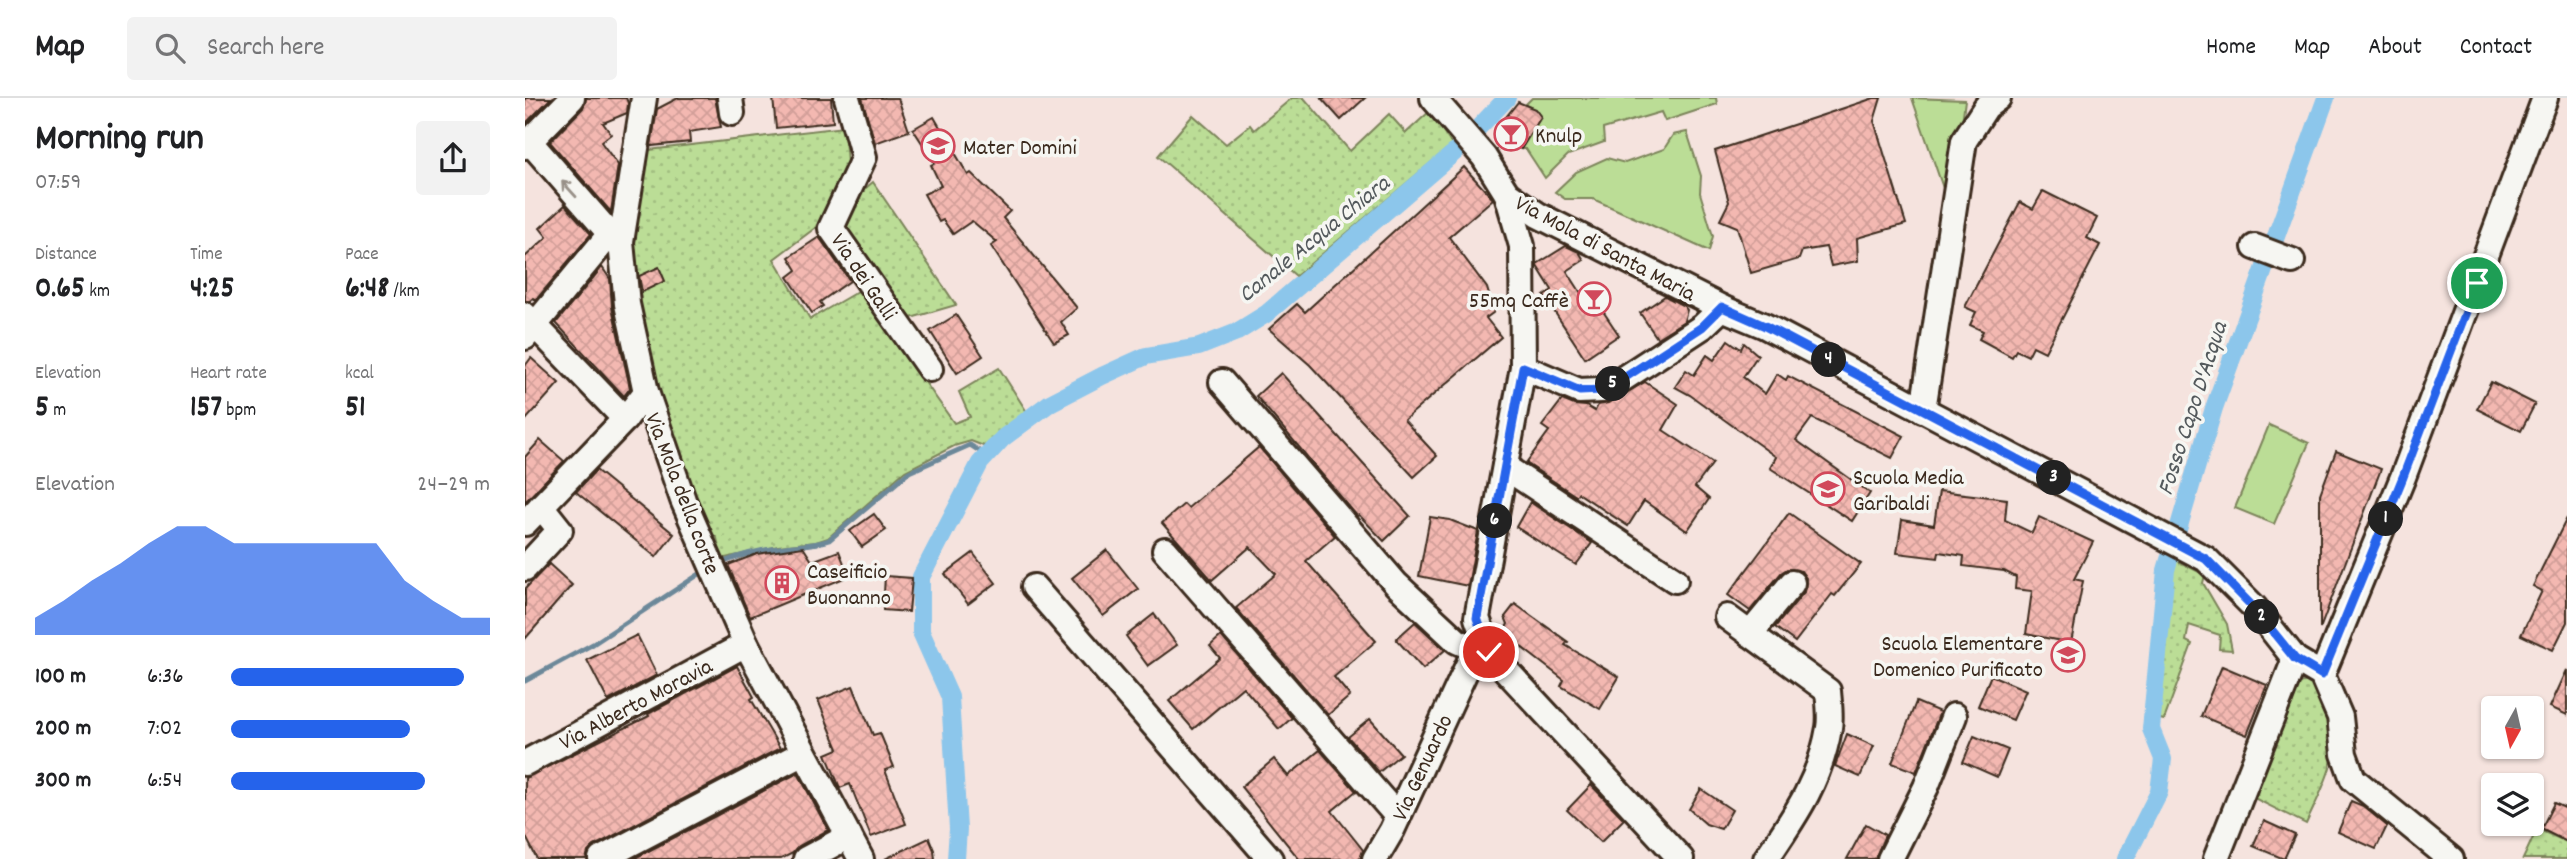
<!DOCTYPE html>
<meta charset="utf-8">
<style>
body{margin:0;font-family:Dekko,sans-serif;background:#f2f2f2;color:#202124;height:100vh;display:flex;flex-direction:column;font-size:26px;white-space:nowrap}
*{box-sizing:border-box;margin:0}
p{font-size:23px;color:#757577}
.icon{flex:none;width:38px;height:38px;fill:none;stroke:currentColor;stroke-width:2;stroke-linecap:round;stroke-linejoin:round}
.map{position:relative;flex:1;overflow:hidden}
.panel{display:flex;flex-direction:column;background:#fff;width:525px}
.panel>*{flex:none}
.needle{width:46px;rotate:188deg}
.fabs{position:absolute;left:1956px;top:598px;display:grid;gap:14px}
.fabs a{display:grid;place-items:center;width:63px;height:63px;border-radius:7px;background:#fff;box-shadow:0 2px 5px #0004;font-size:35px}
.pin{position:absolute;display:grid;place-items:center;width:60px;height:60px;color:#fff;margin:-30px;border:4px solid #fff;border-radius:50%;box-shadow:0 2px 7px #0007}
.km{position:absolute;width:35px;height:35px;margin:-18px;border-radius:50%;background:#222;color:#fff;font-size:19px;line-height:35px;text-align:center}
.round{display:grid;place-items:center;flex:none;width:74px;height:74px;border-radius:7px;background:#f2f2f2}
.overview{display:flex;align-items:center;justify-content:space-between;height:119px;padding:0 35px}
h1{font-size:38px;font-weight:700;line-height:52px}
.figures{display:grid;grid-template-columns:repeat(3,1fr);gap:10px;height:119px;padding:7px 35px}
.figures div{display:grid;align-content:center}
.figures b{font-size:30px;font-weight:700}
.figures small{font-size:19px;font-weight:400}
.figures p{font-size:19px}
.chart{height:196px;padding:14px 35px}
.chart p{display:flex;justify-content:space-between}
.chart svg{width:100%;height:126px;margin-top:7px;fill:#2563eb;opacity:.7}
ul{padding:0 35px;list-style:none;font-size:23px}
li{display:grid;grid-template-columns:112px 84px 1fr;align-items:center;height:52px}
li i{height:18px;border-radius:9px;background:#2563eb}
header{display:flex;align-items:center;gap:42px;box-sizing:border-box;height:98px;padding:0 35px;background:#fff;border-bottom:2px solid #e0e0e0}
header strong{font-size:33px}
nav{display:flex;gap:38px;margin-inline-start:auto;font-size:24px}
.search{width:490px;height:63px;background:#f2f2f2;display:flex;align-items:center;gap:18px;box-sizing:border-box;padding:0 24px;border-radius:7px;color:#757577;font-size:26px}
main{display:flex;flex:1;min-height:0}
.map>svg:first-child{display:block}
.grass{fill:url(#grass-dots);stroke:#7b845a;stroke-width:2}
.green{fill:#bbdd96;stroke:#7b845a;stroke-width:2}
.lines{fill:none;stroke-linecap:round;stroke-linejoin:round}
.stream{stroke:#6c8899;stroke-width:5}
.canal{stroke:#8cc6eb;stroke-width:18}
.building{fill:url(#building-cross-hatch);stroke:#3b2a1e;stroke-width:2}
.minor-casing{stroke:#3b2a1e;stroke-width:30}
.minor{stroke:#f6f6f2;stroke-width:24}
.oneway{stroke:#989088}
.route-casing{stroke:#fff;stroke-width:14}
.route{stroke:#2563eb;stroke-width:9}
.labels{text-anchor:middle;stroke-width:7;stroke-linejoin:round;paint-order:stroke}
.poi-label{font-size:23px;fill:#3b2a1e;stroke:#f6f6f2;text-anchor:start}
.street-label{font-size:23px;fill:#3b2a1e;stroke:#f6f6f2}
.water-label{font-size:24px;font-style:italic;fill:#53595c;stroke:#f6f6f2}
</style>
<header>
<strong>Map</strong>
<div class="search"><svg class="icon" aria-label="search" viewBox="0 0 24 24"><circle cx="10" cy="10" r="6"/><path d="M15 15l6 6"/></svg>Search here</div>
<nav><a>Home</a><a>Map</a><a>About</a><a>Contact</a></nav>
</header>
<main>
<section class="panel">
<div class="overview"><div><h1>Morning run</h1><p>07:59</p></div><a class="round"><svg class="icon" aria-label="share" viewBox="0 0 24 24"><path d="M12 15V3M7 8l5-5 5 5M5 13v7h14v-7"/></svg></a></div>
<div class="figures">
<div><p>Distance</p><b>0.65<small> km</small></b></div>
<div><p>Time</p><b>4:25</b></div>
<div><p>Pace</p><b>6:48<small> /km</small></b></div>
</div>
<div class="figures">
<div><p>Elevation</p><b>5<small> m</small></b></div>
<div><p>Heart rate</p><b>157<small> bpm</small></b></div>
<div><p>kcal</p><b>51</b></div>
</div>
<div class="chart"><p><span>Elevation</span>24–29 m</p>
<svg viewBox="0 0 160 44" preserveAspectRatio="none"><path d="M0 44V38L10 32L20 25L30 19L40 12L50 6L60 6L70 12L80 12L90 12L100 12L110 12L120 12L130 25L140 32L150 38L160 38V44z"/></svg>
</div>
<ul>
<li><b>100 m</b>6:36<i style="width:90%"></i></li>
<li><b>200 m</b>7:02<i style="width:69%"></i></li>
<li><b>300 m</b>6:54<i style="width:75%"></i></li>
</ul>
</section>
<div class="map">
<svg width="2042" height="761" viewBox="0 0 2042 761">
<defs>
<pattern id="grass-dots" width="8" height="8" patternUnits="userSpaceOnUse" patternTransform="scale(1.75)"><rect width="8" height="8" fill="#bbdd96"/><path d="M2 2h.1M6 6h.1" fill="none" stroke="#a2be81" stroke-width="1.8" stroke-linecap="round"/></pattern>
<pattern id="building-cross-hatch" width="8" height="8" patternUnits="userSpaceOnUse" patternTransform="scale(1.75)"><rect width="8" height="8" fill="#f3b8b1"/><path d="M0 0l8 8M0 8l8-8" fill="none" stroke="#d19e98"/></pattern>
</defs>
<rect width="100%" height="100%" fill="#f5e3de"/>
<filter id="ink" filterUnits="userSpaceOnUse"><feTurbulence type="fractalNoise" baseFrequency=".0143" numOctaves="2"/><feDisplacementMap in="SourceGraphic" scale="14" xChannelSelector="R" yChannelSelector="G"/><feConvolveMatrix kernelMatrix="1 2 1 2 8 2 1 2 1" color-interpolation-filters="sRGB"/></filter>
<g filter="url(#ink)">
<!-- grass -->
<g class="grass">
<path d="M767,0H779L825,53L864,16L881,35L905,13L927,47L771,178L633,58L668,17L701,46L725,27L729,32Z"/>
<path d="M319,29L322,64L312,96L290,130L249,161L285,221L335,192L429,325L445,319L434,294L474,270L502,314L461,349L446,343L429,348L380,373L303,440L291,444L253,448L196,461L192,440L178,428L130,298L105,164L115,88L124,52Z"/>
<path d="M348,84L431,207L379,222L318,129L324,104Z"/>
<path d="M1649,461L1680,477L1678,485L1702,526L1707,552L1694,551L1695,537L1664,527L1661,543L1667,546L1639,622L1631,620Z"/>
<path d="M1789,582C1795,597 1804,613 1808,628C1815,661 1794,697 1781,726L1729,700L1766,601L1774,585Z"/>
<path d="M2012,731L2042,744V761H1998Z"/>
</g>
<!-- green -->
<g class="green">
<path d="M1007,0H1191L1192,6L1140,23L1136,14L1078,31L1079,44L1043,57L1020,80L1001,51H996L1016,19L1010,11L1000,7Z"/>
<path d="M1387,0L1440,2L1429,87L1418,90Z"/>
<path d="M1162,34L1176,78L1175,95L1188,138L1184,153L1068,101H1040L1030,94L1051,74L1082,60L1100,65L1139,51L1148,37Z"/>
<path d="M1744,327L1784,345L1749,426L1710,410Z"/>
</g>
<g class="lines">
<!-- stream -->
<g class="stream">
<path d="M199,464C216,457 235,452 254,450C271,447 288,448 304,442L384,374L445,347L462,358"/>
<path d="M0,583L68,546L173,477"/>
</g>
<!-- canal -->
<g class="canal">
<path d="M431,761L433,731L425,599L396,534V479L455,365L478,340L525,305L577,278L621,258L674,249L712,234L741,216L930,54L982,0"/>
<path d="M1600,761L1634,694L1638,661L1626,631L1641,472L1689,310L1801,0"/>
</g>
</g>
<!-- building -->
<g class="building">
<path d="M0,0H26L0,26Z"/>
<path d="M61,0H101L103,5L102,15L78,25L86,36L76,44L93,67L86,114L25,44L58,10Z"/>
<path d="M153,0H190L196,29L164,34L165,44L126,48L132,11Z"/>
<path d="M248,0H306L308,24L251,30Z"/>
<path d="M337,0H373L384,33L350,45Z"/>
<path d="M796,0H840L816,22Z"/>
<path d="M1349,0H1356L1349,23L1381,126L1332,140L1333,163L1306,168L1301,149L1277,153L1274,161L1226,175L1212,129L1195,122L1204,104L1190,53Z"/>
<path d="M993,4L1010,11L1016,19L996,51L969,34Z"/>
<path d="M409,19L443,77L446,75L485,113L478,120L552,210L536,224L544,237L529,245L466,148L472,144L447,123L428,136L418,122L414,124L399,96L416,88L406,67L410,65L388,31Z"/>
<path d="M939,69L968,101L924,139L962,190L969,214L961,220L976,239L879,322L912,358L889,379L785,267L744,231L772,206L780,214Z"/>
<path d="M1518,93L1572,120L1562,140L1575,147L1520,254L1508,248L1503,258L1491,252L1487,259L1454,241L1458,233L1445,227L1451,214L1440,209L1495,104L1508,111Z"/>
<path d="M40,107L66,136L11,202L8,200L5,203H0V159L22,139L15,130Z"/>
<path d="M294,139L325,183L295,204L298,208L287,215L263,179L272,172L264,159Z"/>
<path d="M1041,148L1054,154L1059,162L1042,173L1056,195L1063,191L1094,237L1060,260L1019,198L1027,192L1012,168V166Z"/>
<path d="M77,169L85,181L87,209L105,290L99,298L31,225Z"/>
<path d="M134,169L140,183L117,194L114,178Z"/>
<path d="M1140,198L1159,208L1162,212L1159,223L1132,240L1115,215Z"/>
<path d="M431,217L458,258L432,275L405,233Z"/>
<path d="M1203,242L1216,251L1219,245L1233,257L1218,279L1240,296L1252,276L1261,282L1263,278L1379,338L1367,360L1287,320L1271,342L1345,395L1327,423L1245,370L1251,359L1165,297L1150,289L1161,272L1169,277L1182,257L1189,262Z"/>
<path d="M6,260L34,285L0,323V268Z"/>
<path d="M756,275L885,418L859,443L834,417L832,418L731,298Z"/>
<path d="M1120,284L1153,306L1138,332L1188,365L1170,389L1184,401L1162,433L1119,403L1103,428L1053,395L1051,398L1001,365L1024,333L1017,328L1037,302L1049,307L1061,308L1070,313L1073,307L1083,305Z"/>
<path d="M1966,284L2010,306L1996,333L1952,311Z"/>
<path d="M15,342L39,363L0,404V359Z"/>
<path d="M734,349L810,438L781,463L851,543L809,579L825,598L803,617L711,510L751,476L725,449L687,482L637,425L659,406L663,410Z"/>
<path d="M1811,353L1856,371L1795,531V396Z"/>
<path d="M71,372L149,436L131,459L51,394Z"/>
<path d="M1414,393L1482,401L1480,422L1507,435L1514,419L1568,444L1549,481L1558,483L1546,545L1501,536L1507,493L1490,491L1491,479L1479,473L1438,468L1439,458L1414,454L1413,460L1372,455L1377,422L1409,427Z"/>
<path d="M1005,404L1067,445L1051,467L991,429Z"/>
<path d="M1264,415L1336,466L1310,498L1307,496L1270,544L1250,529L1279,494L1281,480L1276,473L1262,471L1256,475L1225,513L1203,497Z"/>
<path d="M349,416L361,432L337,449L325,433Z"/>
<path d="M905,419L925,422L953,433L943,488L894,478Z"/>
<path d="M2042,420V524L2028,552L1996,537L2017,493L2008,488Z"/>
<path d="M278,449L287,463L314,453L324,478L225,519L203,467L232,456Z"/>
<path d="M582,452L613,491L578,518L547,480Z"/>
<path d="M448,455L471,485L443,506L420,476Z"/>
<path d="M24,466L47,487L0,541V491Z"/>
<path d="M360,478L387,480L384,514L358,512Z"/>
<path d="M990,506L1043,544L1040,547L1094,579L1075,611L1036,588L1039,582L978,535L983,526L980,519Z"/>
<path d="M629,516L652,547L623,568L601,538Z"/>
<path d="M890,524L920,552L898,571L871,541Z"/>
<path d="M112,537L132,577L83,603L62,562Z"/>
<path d="M696,538L767,620L754,631L718,589L668,631L644,603L695,560L685,548Z"/>
<path d="M212,568L229,599L226,601L255,650L69,748L63,754L61,761H12L0,737V680L124,618L123,616Z"/>
<path d="M1697,568L1742,587L1722,637L1676,618Z"/>
<path d="M2042,572V617L2025,609Z"/>
<path d="M1466,577L1501,592L1488,622L1453,608Z"/>
<path d="M328,588L348,637L355,635L369,669L360,672L381,726L346,739L325,686L315,690L301,656L313,651L293,602Z"/>
<path d="M1391,604L1415,614L1391,674L1367,665Z"/>
<path d="M845,621L876,656L854,674L823,639Z"/>
<path d="M1322,636L1349,648L1335,679L1310,668Z"/>
<path d="M1449,638L1483,652L1472,679L1438,664Z"/>
<path d="M795,652L831,693L807,713L838,752L835,761H774L716,689L749,661L763,678Z"/>
<path d="M273,675L303,732L274,748L268,755L256,761H108Z"/>
<path d="M1066,687L1099,721L1076,744L1042,712Z"/>
<path d="M1176,691L1207,712L1196,731L1181,726L1164,711Z"/>
<path d="M1826,703L1838,708L1862,728L1851,751L1813,734Z"/>
<path d="M2029,705L2042,711V744L2016,731Z"/>
<path d="M1739,723L1770,737L1759,761L1728,748Z"/>
<path d="M1341,726L1360,737L1350,761H1322Z"/>
<path d="M404,740L409,752L410,761H360Z"/>
</g>
<g class="lines">
<defs>
<g id="minor">
<path d="M119,0L96,144L102,206L121,294L158,402L221,546L336,761"/>
<path d="M205,0L207,15"/>
<path d="M322,0L339,59L306,130L405,271"/>
<path d="M908,0L959,59L982,96L997,148L998,269L952,520L964,554L1156,761"/>
<path d="M5,44L85,136L96,144"/>
<path d="M0,48L47,0"/>
<path d="M982,96L1013,117L1197,210L1240,228L1681,461L1729,509L1770,561L1797,577L1815,619L1819,656L1828,681L1926,761"/>
<path d="M1730,149L1767,163"/>
<path d="M0,217L100,321"/>
<path d="M0,239L85,136"/>
<path d="M998,269L1054,293L1076,292L1096,282L1177,229L1197,210"/>
<path d="M697,284L871,486L932,543L950,551"/>
<path d="M1398,312L1439,43L1461,9L1473,0"/>
<path d="M980,369L1150,482"/>
<path d="M0,425L100,321L121,294"/>
<path d="M640,452L873,719"/>
<path d="M0,470L35,432L16,408"/>
<path d="M509,489L745,761"/>
<path d="M1202,519L1303,593C1304,605 1306,619 1304,630C1295,683 1270,718 1241,761"/>
<path d="M1225,536L1267,485"/>
<path d="M1797,577L1878,379L2020,0"/>
<path d="M0,665L221,546"/>
<path d="M76,761L278,655"/>
<path d="M281,761L324,738"/>
<path d="M850,761L867,732L957,537"/>
<path d="M1365,761L1401,689L1429,618"/>
<path d="M1691,761L1770,561"/>
</g>
</defs>
<!-- minor casing -->
<use href="#minor" class="minor-casing"/>
<!-- minor -->
<use href="#minor" class="minor"/>
</g>
<!-- one-way arrows -->
<defs><path id="oneway-shaft" d="M-6 0H5M1.5-3L5.5 0L1.5 3" fill="none" stroke-width="1.6" stroke-linecap="round" stroke-linejoin="round" transform="scale(1.75)"/></defs>
<use class="oneway" href="#oneway-shaft" transform="translate(44 91) rotate(-132)"/>
</g>
<g class="lines" filter="url(#ink)">
<defs>
<path id="route" d="M964,554L952,520L998,269L1055,293L1076,292L1096,282L1177,229L1197,209L1240,228L1681,461L1728,509L1770,561L1797,577L1878,379L1952,185"/>
</defs>
<!-- route casing -->
<use href="#route" class="route-casing"/>
<!-- route -->
<use href="#route" class="route"/>
</g>
<!-- icons -->
<defs>
<symbol id="bar-ring" viewBox="-11 -11 22 22"><circle r="9.5" fill="#f6f6f2" stroke="#d1495b" stroke-width="1.5"/><path d="M-6-5H6L.8 .8V4.5H3.5V6h-7V4.5H-.8V.8Z" fill="#d1495b"/></symbol>
<symbol id="school-ring" viewBox="-11 -11 22 22"><circle r="9.5" fill="#f6f6f2" stroke="#d1495b" stroke-width="1.5"/><path d="M0-5L7-2L0 1L-7-2ZM-4 1L0 2.5L4 1V4Q0 6-4 4Z" fill="#d1495b"/></symbol>
<symbol id="building-ring" viewBox="-11 -11 22 22"><circle r="9.5" fill="#f6f6f2" stroke="#d1495b" stroke-width="1.5"/><path d="M-4-6H4V6H1V3H-1V6H-4ZM-2.5-4.3h1.7v1.8h-1.7ZM.8-4.3h1.7v1.8H.8ZM-2.5-1h1.7V.8h-1.7ZM.8-1h1.7V.8H.8Z" fill="#d1495b"/></symbol>
</defs>
<g fill-rule="evenodd">
<use href="#bar-ring" x="967" y="17" width="38" height="38"/>
<use href="#school-ring" x="394" y="29" width="38" height="38"/>
<use href="#bar-ring" x="1050" y="182" width="38" height="38"/>
<use href="#school-ring" x="1284" y="372" width="38" height="38"/>
<use href="#building-ring" x="238" y="466" width="38" height="38"/>
<use href="#school-ring" x="1524" y="538" width="38" height="38"/>
</g>
<g class="labels">
<!-- poi labels -->
<g class="poi-label">
<text x="1010" y="44">Knulp</text>
<text x="438" y="56">Mater Domini</text>
<text x="1044" y="209" text-anchor="end">55mq Caffè</text>
<text x="1328" y="386">Scuola Media<tspan x="1328" dy="26">Garibaldi</tspan></text>
<text x="282" y="480">Caseificio<tspan x="282" dy="26">Buonanno</tspan></text>
<text x="1518" y="552" text-anchor="end">Scuola Elementare<tspan x="1518" dy="26">Domenico Purificato</tspan></text>
</g>
<!-- street labels -->
<g class="street-label">
<text transform="translate(1081 149) rotate(28)" y="8">Via Mola di Santa Maria</text>
<text transform="translate(340 178) rotate(56)" y="8">Via dei Galli</text>
<text transform="translate(159 395) rotate(69)" y="8">Via Mola della corte</text>
<text transform="translate(110 605) rotate(-28)" y="8">Via Alberto Moravia</text>
<text transform="translate(896 669) rotate(-65)" y="8">Via Genuardo</text>
</g>
<!-- water labels -->
<g class="water-label">
<text transform="translate(788 140) rotate(-39)" y="8">Canale Acqua Chiara</text>
<text transform="translate(1666 310) rotate(-72)" y="8">Fosso Capo D'Acqua</text>
</g>
</g>
</svg>
<div class="fabs">
<a><svg class="needle" viewBox="-14 -14 28 28"><path d="M0-13l5 13h-10z" fill="#e53935"/><path d="M0 13l5-13h-10z" fill="#757577"/></svg></a>
<a><svg class="icon" aria-label="layers" viewBox="0 0 24 24"><path d="M12 4l9 5-9 5-9-5zM3 14l9 5 9-5"/></svg></a>
</div>
<div class="pin" style="left:1952px;top:185px;background:#1e9e55"><svg class="icon" aria-label="arrive" viewBox="0 0 24 24"><path d="M6 21V4h12l-3 4 3 4H6"/></svg></div>
<div class="pin" style="left:964px;top:554px;background:#d93025"><svg class="icon" aria-label="check" viewBox="0 0 24 24"><path d="M5 12l5 5 9-10"/></svg></div>
<b class="km" style="left:1861px;top:421px">1</b>
<b class="km" style="left:1737px;top:519px">2</b>
<b class="km" style="left:1529px;top:380px">3</b>
<b class="km" style="left:1304px;top:262px">4</b>
<b class="km" style="left:1088px;top:286px">5</b>
<b class="km" style="left:970px;top:423px">6</b>
</div>
</main>
